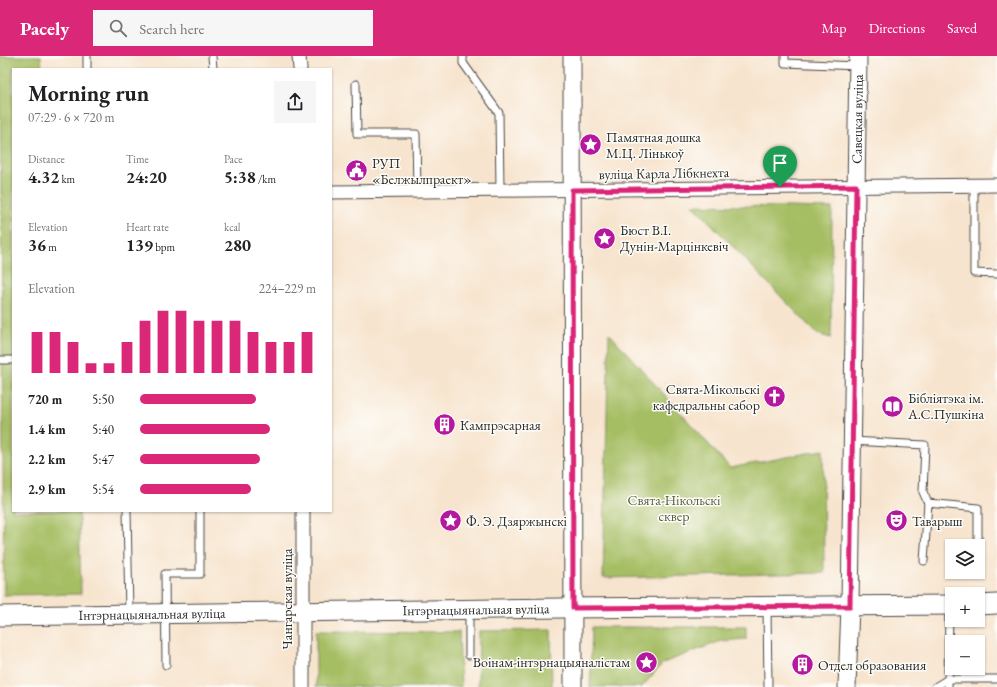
<!DOCTYPE html>
<meta charset="utf-8">
<style>
body{margin:0;font-family:"EB Garamond",serif;background:#f6f6f6;color:#202124;height:100vh;display:flex;flex-direction:column;font-size:15px;white-space:nowrap}
*{box-sizing:border-box;margin:0}
p{font-size:13px;color:#757577}
.icon{flex:none;width:22px;height:22px;fill:none;stroke:currentColor;stroke-width:2;stroke-linecap:round;stroke-linejoin:round}
.map{position:relative;flex:1;overflow:hidden}
.drawer{position:absolute;left:12px;top:12px;width:320px;height:444px;display:flex;flex-direction:column;background:#fff;border-radius:0px;box-shadow:0 1px 3px #0004}
.drawer>*{flex:none}
.controls{position:absolute;left:945px;top:483px;display:grid;gap:8px}
.controls a{display:grid;place-items:center;width:40px;height:40px;border-radius:0px;background:#fff;box-shadow:0 1px 3px #0004;font-size:20px}
.pin{position:absolute;display:grid;place-items:center;width:34px;height:34px;color:#fff;margin:-41px -17px;border-radius:50% 50% 50% 0;rotate:-45deg;box-shadow:0 0 4px #0007}
.pin .icon{rotate:45deg}
.round{display:grid;place-items:center;flex:none;width:42px;height:42px;border-radius:0px;background:#f6f6f6}
.headline{display:flex;align-items:center;justify-content:space-between;height:68px;padding:0 16px}
h1{font-size:22px;font-weight:700;line-height:30px}
.metrics{display:grid;grid-template-columns:repeat(3,1fr);gap:6px;height:68px;padding:4px 16px}
.metrics div{display:grid;align-content:center}
.metrics b{font-size:17px;font-weight:700}
.metrics small{font-size:11px;font-weight:400}
.metrics p{font-size:11px}
.chart{height:112px;padding:8px 16px}
.chart p{display:flex;justify-content:space-between}
.chart svg{width:100%;height:72px;margin-top:4px;stroke:#db2777;stroke-width:6}
ul{padding:0 16px;list-style:none;font-size:13px}
li{display:grid;grid-template-columns:64px 48px 1fr;align-items:center;height:30px}
li i{height:10px;border-radius:5px;background:#db2777}
header{display:flex;align-items:center;gap:24px;box-sizing:border-box;height:56px;padding:0 20px;background:#db2777;color:#fff}
header strong{font-size:19px}
nav{display:flex;gap:22px;margin-inline-start:auto;font-size:14px}
.search{width:280px;height:36px;background:#f6f6f6;display:flex;align-items:center;gap:10px;box-sizing:border-box;padding:0 14px;border-radius:0px;color:#757577;font-size:15px}
.map>svg:first-child{display:block}
.green{fill:#a6be63;stroke:#687447}
.lines{fill:none;stroke-linecap:round;stroke-linejoin:round}
.service-casing{stroke:#4a4743;stroke-width:9}
.minor-casing{stroke:#4a4743;stroke-width:15}
.tertiary-casing{stroke:#4a4743;stroke-width:19}
.secondary-casing{stroke:#4a4743;stroke-width:21}
.service{stroke:#fff;stroke-width:7}
.minor{stroke:#fff;stroke-width:13}
.tertiary{stroke:#fff;stroke-width:17}
.secondary{stroke:#fff;stroke-width:19}
.route-casing{stroke:#fff;stroke-width:8}
.route{stroke:#db2777;stroke-width:5}
.labels{text-anchor:middle;stroke-width:3;stroke-linejoin:round;paint-order:stroke}
.street-label{font-size:14px;fill:#2b2b2b;stroke:#fdfcf7}
.poi-label{font-size:14px;fill:#2b2b2b;stroke:#fdfcf7;text-anchor:start}
.park-label{font-size:14px;fill:#565e3f;stroke:#fdfcf7}
</style>
<header>
<strong>Pacely</strong>
<div class="search"><svg class="icon" aria-label="search" viewBox="0 0 24 24"><circle cx="10" cy="10" r="6"/><path d="M15 15l6 6"/></svg>Search here</div>
<nav><a>Map</a><a>Directions</a><a>Saved</a></nav>
</header>
<div class="map">
<svg width="997" height="631" viewBox="0 0 997 631">
<rect width="100%" height="100%" fill="#fdfcf7"/>
<filter id="ink" filterUnits="userSpaceOnUse"><feTurbulence type="fractalNoise" baseFrequency=".025" numOctaves="2"/><feDisplacementMap in="SourceGraphic" scale="8" xChannelSelector="R" yChannelSelector="G"/><feConvolveMatrix kernelMatrix="1 2 1 2 8 2 1 2 1" color-interpolation-filters="sRGB"/></filter>
<filter id="wash" filterUnits="userSpaceOnUse"><feTurbulence type="fractalNoise" baseFrequency=".012" numOctaves="4" result="noise"/><feDisplacementMap in="SourceGraphic" scale="16" xChannelSelector="R" yChannelSelector="G"/><feGaussianBlur stdDeviation="0.9" result="paint"/><feColorMatrix in="noise" values="0 0 0 0 0 0 0 0 0 0 0 0 0 0 0 0 0 1.4 0 .05"/><feComposite in="paint" operator="in"/></filter>
<g filter="url(#wash)">
<rect width="100%" height="100%" fill="#f7e4ce"/>
<!-- green -->
<g class="green">
<path d="M0,0H41L42,13H13V455H79L81,538L4,539Z"/>
<path d="M693,149L832,152L831,282L817,278Z"/>
<path d="M609,277L730,412L823,394L824,517L603,522Z"/>
<path d="M592,571H746V583L721,585L663,607L642,631H590Z"/>
<path d="M551,574L552,631H478L479,575Z"/>
<path d="M316,575L459,576L461,631H316Z"/>
</g>
</g>
<g filter="url(#ink)">
<g class="lines">
<defs>
<g id="service">
<path d="M87,0V13"/>
<path d="M212,0L213,13"/>
<path d="M463,0V7L499,57L500,135"/>
<path d="M785,0V7L858,10"/>
<path d="M356,28L357,78H416L417,135"/>
<path d="M974,129V217L997,218"/>
<path d="M0,304H13"/>
<path d="M852,385L925,389L923,436L928,447L924,505"/>
<path d="M928,447L978,452V490"/>
<path d="M127,455L129,557"/>
<path d="M767,550L768,631"/>
<path d="M469,553V599"/>
<path d="M166,609L165,518H200V455"/>
<path d="M935,631L948,623H997"/>
<path d="M948,631L949,549"/>
</g>
<g id="minor">
<path d="M299,0L300,13"/>
<path d="M331,136L997,129"/>
<path d="M303,631V455"/>
</g>
<g id="tertiary">
<path d="M572,0L573,631"/>
<path id="s1" d="M847,631L850,550L858,0"/>
</g>
<g id="secondary">
<path d="M978,549L997,548"/>
<path id="s2" d="M0,560L562,552L952,549"/>
</g>
</defs>
<!-- service casing -->
<use href="#service" class="service-casing"/>
<!-- minor casing -->
<use href="#minor" class="minor-casing"/>
<!-- tertiary casing -->
<use href="#tertiary" class="tertiary-casing"/>
<!-- secondary casing -->
<use href="#secondary" class="secondary-casing"/>
<!-- service -->
<use href="#service" class="service"/>
<!-- minor -->
<use href="#minor" class="minor"/>
<!-- tertiary -->
<use href="#tertiary" class="tertiary"/>
<!-- secondary -->
<use href="#secondary" class="secondary"/>
</g>
</g>
<g class="lines" filter="url(#ink)">
<defs>
<path id="route" d="M856,130L850,550L573,552L572,134Z"/>
</defs>
<!-- route casing -->
<use href="#route" class="route-casing"/>
<!-- route -->
<use href="#route" class="route"/>
</g>
<!-- icons -->
<defs>
<symbol id="sight-disc" viewBox="-11 -11 22 22"><circle r="9.5" fill="#b5179e" stroke="#fdfcf7"/><path d="M0-6L1.8-2.2L6-1.7L2.9 1.2L3.7 5.4L0 3.3L-3.7 5.4L-2.9 1.2L-6-1.7L-1.8-2.2Z" fill="#fff"/></symbol>
<symbol id="civic-disc" viewBox="-11 -11 22 22"><circle r="9.5" fill="#b5179e" stroke="#fdfcf7"/><path d="M-.6-6.5H3V-4.5H.6V-3L4-1V1h2V6H-6V1h2V-1L-.6-3ZM-1.2 2.5V6h2.4V2.5Z" fill="#fff"/></symbol>
<symbol id="church-disc" viewBox="-11 -11 22 22"><circle r="9.5" fill="#b5179e" stroke="#fdfcf7"/><path d="M-1.2-6h2.4v3.5h3.3v2.4h-3.3V6h-2.4V-.1h-3.3v-2.4h3.3Z" fill="#fff"/></symbol>
<symbol id="library-disc" viewBox="-11 -11 22 22"><circle r="9.5" fill="#b5179e" stroke="#fdfcf7"/><path d="M-6-4Q-3-5.5-.7-3.5V5Q-3 3-6 4ZM6-4Q3-5.5 .7-3.5V5Q3 3 6 4Z" fill="#fff"/></symbol>
<symbol id="building-disc" viewBox="-11 -11 22 22"><circle r="9.5" fill="#b5179e" stroke="#fdfcf7"/><path d="M-4-6H4V6H1V3H-1V6H-4ZM-2.5-4.3h1.7v1.8h-1.7ZM.8-4.3h1.7v1.8H.8ZM-2.5-1h1.7V.8h-1.7ZM.8-1h1.7V.8H.8Z" fill="#fff"/></symbol>
<symbol id="theatre-disc" viewBox="-11 -11 22 22"><circle r="9.5" fill="#b5179e" stroke="#fdfcf7"/><path d="M-5-5.5Q0-4 5-5.5V0Q5 5 0 6Q-5 5-5 0ZM-3.3-2.5H-1v1.5H-3.3ZM1-2.5H3.3v1.5H1ZM-2.8 1Q0 5.5 2.8 1Z" fill="#fff"/></symbol>
</defs>
<g fill-rule="evenodd">
<use href="#sight-disc" x="578" y="76" width="25" height="25"/>
<use href="#civic-disc" x="344" y="102" width="25" height="25"/>
<use href="#sight-disc" x="592" y="170" width="25" height="25"/>
<use href="#church-disc" x="762" y="328" width="25" height="25"/>
<use href="#library-disc" x="880" y="338" width="25" height="25"/>
<use href="#building-disc" x="432" y="356" width="25" height="25"/>
<use href="#sight-disc" x="438" y="452" width="25" height="25"/>
<use href="#theatre-disc" x="884" y="452" width="25" height="25"/>
<use href="#sight-disc" x="634" y="594" width="25" height="25"/>
<use href="#building-disc" x="790" y="596" width="25" height="25"/>
</g>
<g class="labels">
<!-- street labels -->
<g class="street-label">
<text dy="5" stroke="none"><textPath href="#s1" startOffset="568">Савецкая вуліца</textPath></text>
<text transform="translate(664 117) rotate(-1)" y="5">вуліца Карла Лібкнехта</text>
<text transform="translate(287 543) rotate(-90)" y="5">Чангарская вуліца</text>
<text dy="5" stroke="none"><textPath href="#s2" startOffset="476">Інтэрнацыянальная вуліца</textPath></text>
<text dy="5" stroke="none"><textPath href="#s2" startOffset="152">Інтэрнацыянальная вуліца</textPath></text>
</g>
<!-- poi labels -->
<g class="poi-label">
<text x="606" y="86">Памятная дошка<tspan x="606" dy="16">М.Ц. Лінькоў</tspan></text>
<text x="372" y="112">РУП<tspan x="372" dy="16">«Белжылпраект»</tspan></text>
<text x="620" y="179">Бюст В.І.<tspan x="620" dy="16">Дунін-Марцінкевіч</tspan></text>
<text x="760" y="338" text-anchor="end">Свята-Мікольскі<tspan x="760" dy="16">кафедральны сабор</tspan></text>
<text x="908" y="347">Бібліятэка ім.<tspan x="908" dy="16">А.С.Пушкіна</tspan></text>
<text x="460" y="374">Кампрэсарная</text>
<text x="466" y="470">Ф. Э. Дзяржынскі</text>
<text x="912" y="470">Таварыш</text>
<text x="630" y="611" text-anchor="end">Воінам-інтэрнацыяналістам</text>
<text x="818" y="614">Отдел образования</text>
</g>
<!-- park labels -->
<g class="park-label">
<text x="674" y="449">Свята-Нікольскі<tspan x="674" dy="16">сквер</tspan></text>
</g>
</g>
</svg>
<div class="controls">
<a><svg class="icon" aria-label="layers" viewBox="0 0 24 24"><path d="M12 4l9 5-9 5-9-5zM3 14l9 5 9-5"/></svg></a>
<a>+</a>
<a>−</a>
</div>
<div class="pin" style="left:780px;top:131px;background:#1e9e55"><svg class="icon" aria-label="arrive" viewBox="0 0 24 24"><path d="M6 21V4h12l-3 4 3 4H6"/></svg></div>
<section class="drawer">
<div class="headline"><div><h1>Morning run</h1><p>07:29 · 6 × 720 m</p></div><a class="round"><svg class="icon" aria-label="share" viewBox="0 0 24 24"><path d="M12 15V3M7 8l5-5 5 5M5 13v7h14v-7"/></svg></a></div>
<div class="metrics">
<div><p>Distance</p><b>4.32<small> km</small></b></div>
<div><p>Time</p><b>24:20</b></div>
<div><p>Pace</p><b>5:38<small> /km</small></b></div>
</div>
<div class="metrics">
<div><p>Elevation</p><b>36<small> m</small></b></div>
<div><p>Heart rate</p><b>139<small> bpm</small></b></div>
<div><p>kcal</p><b>280</b></div>
</div>
<div class="chart"><p><span>Elevation</span>224–229 m</p>
<svg viewBox="0 0 160 44" preserveAspectRatio="none"><path d="M5 44V19M15 44V19M25 44V25M35 44V38M45 44V38M55 44V25M65 44V12M75 44V6M85 44V6M95 44V12M105 44V12M115 44V12M125 44V19M135 44V25M145 44V25M155 44V19"/></svg>
</div>
<ul>
<li><b>720 m</b>5:50<i style="width:66%"></i></li>
<li><b>1.4 km</b>5:40<i style="width:74%"></i></li>
<li><b>2.2 km</b>5:47<i style="width:68%"></i></li>
<li><b>2.9 km</b>5:54<i style="width:63%"></i></li>
</ul>
</section>
</div>
